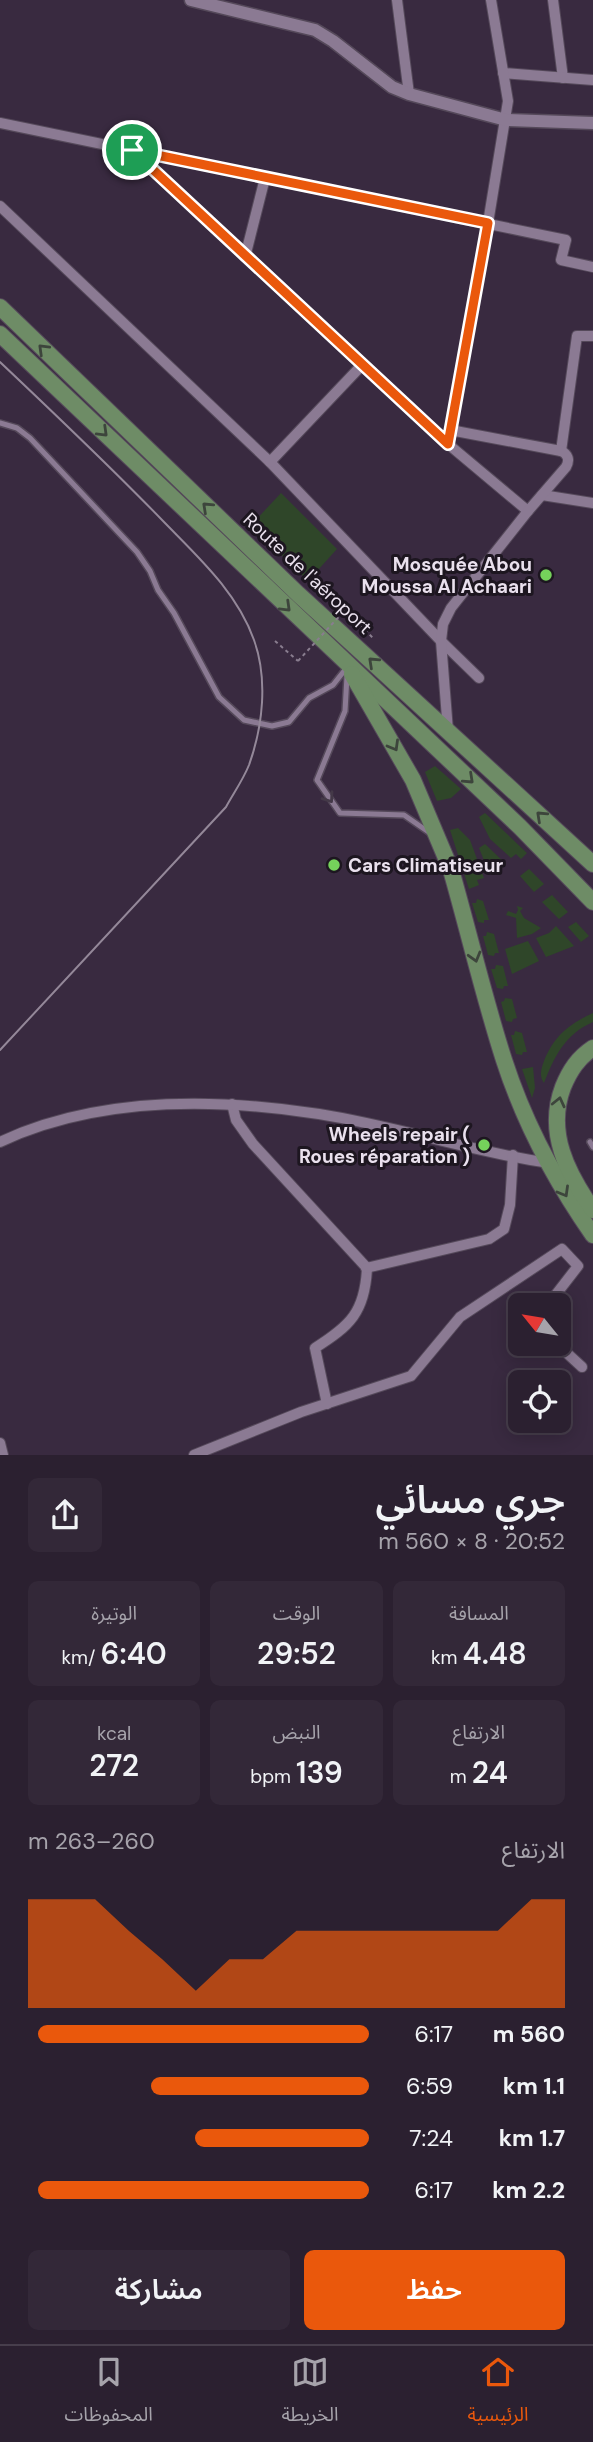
<!DOCTYPE html>
<html lang="ar">
<meta charset="utf-8">
<style>
body{margin:0;font-family:"DM Sans","Noto Sans Arabic",sans-serif;background:#332838;color:#f1f3f6;direction:rtl;height:100vh;display:flex;flex-direction:column;font-size:26px;white-space:nowrap}
*{box-sizing:border-box;margin:0}
p{font-size:23px;color:#a6a3ab}
.icon{flex:none;width:38px;height:38px;fill:none;stroke:currentColor;stroke-width:2;stroke-linecap:round;stroke-linejoin:round}
.map{position:relative;height:1455px;overflow:hidden;direction:ltr}
.side{display:flex;flex-direction:column;background:#2b2030;flex:1}
.side>*{flex:none}
.needle{width:46px;rotate:300deg}
.tools{position:absolute;left:508px;top:1293px;display:grid;gap:14px}
.tools a{display:grid;place-items:center;width:63px;height:63px;border-radius:10px;background:#2b2030;box-shadow:0 4px 18px #0003,0 0 0 2px #473e4c;font-size:35px}
.pin{position:absolute;display:grid;place-items:center;width:60px;height:60px;color:#fff;margin:-30px;border:4px solid #fff;border-radius:50%;box-shadow:0 2px 7px #0007}
.round{display:grid;place-items:center;flex:none;width:74px;height:74px;border-radius:10px;background:#332838}
.headline{display:flex;align-items:center;justify-content:space-between;height:119px;padding:0 28px}
h1{font-size:38px;font-weight:600;line-height:52px}
.stats{display:grid;grid-template-columns:repeat(3,1fr);gap:10px;height:119px;padding:7px 28px}
.stats div{display:grid;align-content:center;border-radius:10px;background:#332838;text-align:center}
.stats b{font-size:30px;font-weight:600}
.stats small{font-size:19px;font-weight:400}
.stats p{font-size:19px}
.chart{height:196px;padding:14px 28px}
.chart p{display:flex;justify-content:space-between}
.chart svg{width:100%;height:126px;margin-top:7px;fill:#ea580c;opacity:.7}
.cta{display:flex;gap:14px;margin-top:auto;padding:14px 28px}
.cta a{flex:1;height:80px;border-radius:10px;background:#ea580c;color:#fff;font-size:28px;font-weight:600;line-height:80px;text-align:center}
.cta a+a{background:#332838;color:#f1f3f6}
ul{padding:0 28px;list-style:none;font-size:23px}
li{display:grid;grid-template-columns:112px 84px 1fr;align-items:center;height:52px}
li i{height:18px;border-radius:9px;background:#ea580c}
.tab-bar{display:flex;justify-content:space-around;align-items:center;height:98px;border-top:2px solid #473e4c;background:#2b2030;font-size:19px;color:#a6a3ab}
.tab-bar a{display:grid;justify-items:center;gap:4px}
.tab-bar .current{color:#ea580c}
.map>svg:first-child{display:block}
.green{fill:#2f4629}
.lines{fill:none;stroke-linecap:round;stroke-linejoin:round}
.service-casing{stroke:#55495a;stroke-width:8}
.minor-casing{stroke:#55495a;stroke-width:12}
.tertiary-casing{stroke:#55495a;stroke-width:15}
.trunk-casing{stroke:#55495a;stroke-width:18}
.path{stroke:#897d8f;stroke-width:2;stroke-dasharray:3.5 3.5;stroke-linecap:butt}
.service{stroke:#8b7a93;stroke-width:5}
.minor{stroke:#8b7a93;stroke-width:10}
.tertiary{stroke:#8b7a93;stroke-width:12}
.trunk{stroke:#6e8c66;stroke-width:16}
.tram{stroke:#948899;stroke-width:2}
.path-bridge{stroke:#897d8f;stroke-width:2;stroke-dasharray:3.5 3.5;stroke-linecap:butt}
.oneway{stroke:#3d453c}
.oneway2{stroke:#443948}
.route-casing{stroke:#fff;stroke-width:14}
.route{stroke:#ea580c;stroke-width:9}
.poi-dot{fill:#75d25b;stroke:#1d1620;stroke-width:2.5}
.labels{text-anchor:middle;stroke-width:6;stroke-linejoin:round;paint-order:stroke}
.poi-label{font-size:19px;font-weight:bold;fill:#eae1ee;stroke:#1d1620;text-anchor:end}
.street-label{font-size:19px;fill:#eae1ee;stroke:#1d1620}
</style>
<div class="map">
<svg width="593" height="1455" viewBox="0 0 593 1455">
<rect width="100%" height="100%" fill="#392a40"/>
<!-- green -->
<g class="green">
<path d="M281,493L337,549L308,581L251,525Z"/>
<path d="M435,766L461,789L451,798L437,801L425,772Z"/>
<path d="M485,813L527,853L521,859L516,854L511,858L490,839L479,817Z"/>
<path d="M458,828L470,840L484,878L477,880L479,885L469,889L450,830Z"/>
<path d="M485,844L506,864L500,870L489,873L479,848Z"/>
<path d="M529,869L544,884L534,892L520,876Z"/>
<path d="M552,895L568,912L559,919L542,902Z"/>
<path d="M477,899L483,901L489,920H484V923L478,922L472,903H476Z"/>
<path d="M517,906L523,908L520,911L524,918L541,928L532,934L517,938L516,918L506,915L508,911L516,914L518,910Z"/>
<path d="M576,922L589,936L581,942L568,927Z"/>
<path d="M556,926L574,946L546,957L536,938L549,933Z"/>
<path d="M487,932L494,934L499,953H495L494,956L488,955L483,936H486Z"/>
<path d="M528,941L539,961L512,974L505,949Z"/>
<path d="M496,965L503,966L508,986H504L503,989L497,988L491,969H495Z"/>
<path d="M505,998L512,999L517,1018L513,1019L512,1022L506,1021L501,1002L504,1001Z"/>
<path d="M593,1013V1022C565,1034 554,1057 544,1083C539,1076 541,1069 544,1061C554,1036 569,1024 593,1013Z"/>
<path d="M515,1031L522,1033L527,1052H523L522,1055L516,1054L511,1035H514Z"/>
<path d="M533,1067L535,1088L532,1098L522,1069Z"/>
</g>
<g class="lines">
<defs>
<g id="service">
<path d="M0,423L17,428L30,438L137,552L150,571L158,590L174,613L219,697L244,720L272,726L289,722L309,698L333,685L348,666"/>
<path d="M347,676L345,711L317,780L340,813L404,815L430,833"/>
<path d="M590,1142L593,1147"/>
</g>
<g id="minor">
<path d="M397,0L409,94"/>
<path d="M553,0L563,78"/>
<path d="M503,73L593,80"/>
<path d="M0,123L566,240L561,260L593,267"/>
<path d="M133,151L448,444L528,511"/>
<path d="M0,206L270,462L441,641L479,678"/>
<path d="M245,257L265,178"/>
<path d="M448,444L488,223L508,101L491,0"/>
<path d="M561,451L577,336H593"/>
<path d="M270,462L362,365"/>
<path d="M542,495L593,503"/>
<path d="M448,731L441,641L443,624L451,608L528,511L566,467C570,460 568,454 561,451L450,430"/>
<path d="M232,1104L236,1120L253,1144L367,1268C365,1312 350,1326 315,1348L327,1404"/>
<path d="M0,1142C98,1096 214,1098 319,1114C396,1126 472,1152 549,1163"/>
<path d="M366,1268L489,1239L504,1229L510,1205L513,1155"/>
<path d="M557,1344L582,1367"/>
<path d="M0,1443L3,1455"/>
<path d="M194,1455L301,1412L411,1376L460,1317L562,1249L578,1266L547,1306"/>
</g>
<path id="tertiary" d="M191,0L315,30L333,41L392,87L409,94L506,120L593,123"/>
<g id="trunk">
<path d="M0,307L298,594L593,864"/>
<path d="M0,334L520,827L593,902"/>
<path d="M352,674L413,780L451,870C469,933 484,998 504,1060C524,1122 556,1182 593,1235"/>
<path d="M593,1048C578,1058 570,1070 563,1087C546,1132 567,1173 593,1210"/>
</g>
</defs>
<!-- service casing -->
<use href="#service" class="service-casing"/>
<!-- minor casing -->
<use href="#minor" class="minor-casing"/>
<!-- tertiary casing -->
<use href="#tertiary" class="tertiary-casing"/>
<!-- trunk casing -->
<use href="#trunk" class="trunk-casing"/>
<!-- path -->
<g class="path">
<path d="M345,610L373,638"/>
<path d="M275,641L298,661"/>
</g>
<!-- service -->
<use href="#service" class="service"/>
<!-- minor -->
<use href="#minor" class="minor"/>
<!-- tertiary -->
<use href="#tertiary" class="tertiary"/>
<!-- trunk -->
<use href="#trunk" class="trunk"/>
<!-- tram -->
<path class="tram" d="M0,362C55,414 111,467 164,522C198,557 237,592 254,640C268,679 263,726 249,765C243,780 233,794 226,807L0,1050"/>
<!-- path-bridge -->
<path class="path-bridge" d="M298,661L345,610"/>
</g>
<!-- one-way arrows -->
<defs><path id="oneway-chevron" d="M-2-3.5L2.5 0L-2 3.5" fill="none" stroke-width="1.6" stroke-linecap="round" stroke-linejoin="round" transform="scale(1.75)"/></defs>
<g class="oneway">
<use href="#oneway-chevron" transform="translate(43 349) rotate(-136)"/>
<use href="#oneway-chevron" transform="translate(103 432) rotate(44)"/>
<use href="#oneway-chevron" transform="translate(207 507) rotate(-137)"/>
<use href="#oneway-chevron" transform="translate(286 607) rotate(44)"/>
<use href="#oneway-chevron" transform="translate(373 662) rotate(-137)"/>
<use href="#oneway-chevron" transform="translate(394 746) rotate(60)"/>
<use href="#oneway-chevron" transform="translate(469 779) rotate(43)"/>
<use href="#oneway-chevron" transform="translate(541 816) rotate(-137)"/>
<use href="#oneway-chevron" transform="translate(475 957) rotate(74)"/>
<use href="#oneway-chevron" transform="translate(559 1102) rotate(-77)"/>
<use href="#oneway-chevron" transform="translate(564 1192) rotate(60)"/>
</g>
<use class="oneway2" href="#oneway-chevron" transform="translate(329 798) rotate(55)"/>
<g class="lines">
<defs>
<path id="route" d="M132,150L488,223L448,444Z"/>
</defs>
<!-- route casing -->
<use href="#route" class="route-casing"/>
<!-- route -->
<use href="#route" class="route"/>
</g>
<!-- markers -->
<g class="poi-dot">
<circle cx="546" cy="575" r="7"/>
<circle cx="334" cy="865" r="7"/>
<circle cx="484" cy="1145" r="7"/>
</g>
<g class="labels">
<!-- poi labels -->
<g class="poi-label">
<text x="532" y="571">Mosquée Abou<tspan x="532" dy="22">Moussa Al Achaari</tspan></text>
<text x="348" y="872" text-anchor="start">Cars Climatiseur</text>
<text x="470" y="1141">Wheels repair (<tspan x="470" dy="22">Roues réparation )</tspan></text>
</g>
<!-- street labels -->
<g class="street-label">
<text transform="translate(308 573) rotate(43)" y="7">Route de l'aéroport</text>
</g>
</g>
</svg>
<div class="tools">
<a><svg class="needle" viewBox="-14 -14 28 28"><path d="M0-13l5 13h-10z" fill="#e53935"/><path d="M0 13l5-13h-10z" fill="#a6a3ab"/></svg></a>
<a><svg class="icon" aria-label="locate" viewBox="0 0 24 24"><circle cx="12" cy="12" r="6"/><path d="M12 2v4M12 18v4M2 12h4M18 12h4"/></svg></a>
</div>
<div class="pin" style="left:132px;top:150px;background:#1e9e55"><svg class="icon" aria-label="arrive" viewBox="0 0 24 24"><path d="M6 21V4h12l-3 4 3 4H6"/></svg></div>
</div>
<section class="side">
<div class="headline"><div><h1>جري مسائي</h1><p>20:52 · 8 × 560 m</p></div><a class="round"><svg class="icon" aria-label="share" viewBox="0 0 24 24"><path d="M12 15V3M7 8l5-5 5 5M5 13v7h14v-7"/></svg></a></div>
<div class="stats">
<div><p>المسافة</p><b>4.48<small> km</small></b></div>
<div><p>الوقت</p><b>29:52</b></div>
<div><p>الوتيرة</p><b>6:40<small> /km</small></b></div>
</div>
<div class="stats">
<div><p>الارتفاع</p><b>24<small> m</small></b></div>
<div><p>النبض</p><b>139<small> bpm</small></b></div>
<div><p>kcal</p><b>272</b></div>
</div>
<div class="chart"><p><span>الارتفاع</span>260–263 m</p>
<svg viewBox="0 0 160 44" preserveAspectRatio="none"><path d="M0 44V6L10 6L20 6L30 17L40 27L50 38L60 27L70 27L80 17L90 17L100 17L110 17L120 17L130 17L140 17L150 6L160 6V44z"/></svg>
</div>
<ul>
<li><b>560 m</b>6:17<i style="width:97%"></i></li>
<li><b>1.1 km</b>6:59<i style="width:64%"></i></li>
<li><b>1.7 km</b>7:24<i style="width:51%"></i></li>
<li><b>2.2 km</b>6:17<i style="width:97%"></i></li>
</ul>
<div class="cta"><a>حفظ</a><a>مشاركة</a></div>
</section>
<nav class="tab-bar">
<a class="current"><svg class="icon" aria-label="home" viewBox="0 0 24 24"><path d="M3 11l9-7 9 7M6 9v11h12V9"/></svg>الرئيسية</a>
<a><svg class="icon" aria-label="map" viewBox="0 0 24 24"><path d="M3 6l6-2 6 2 6-2v14l-6 2-6-2-6 2zM9 4v14M15 6v14"/></svg>الخريطة</a>
<a><svg class="icon" aria-label="saved" viewBox="0 0 24 24"><path d="M7 4h10v16l-5-4-5 4z"/></svg>المحفوظات</a>
</nav>
